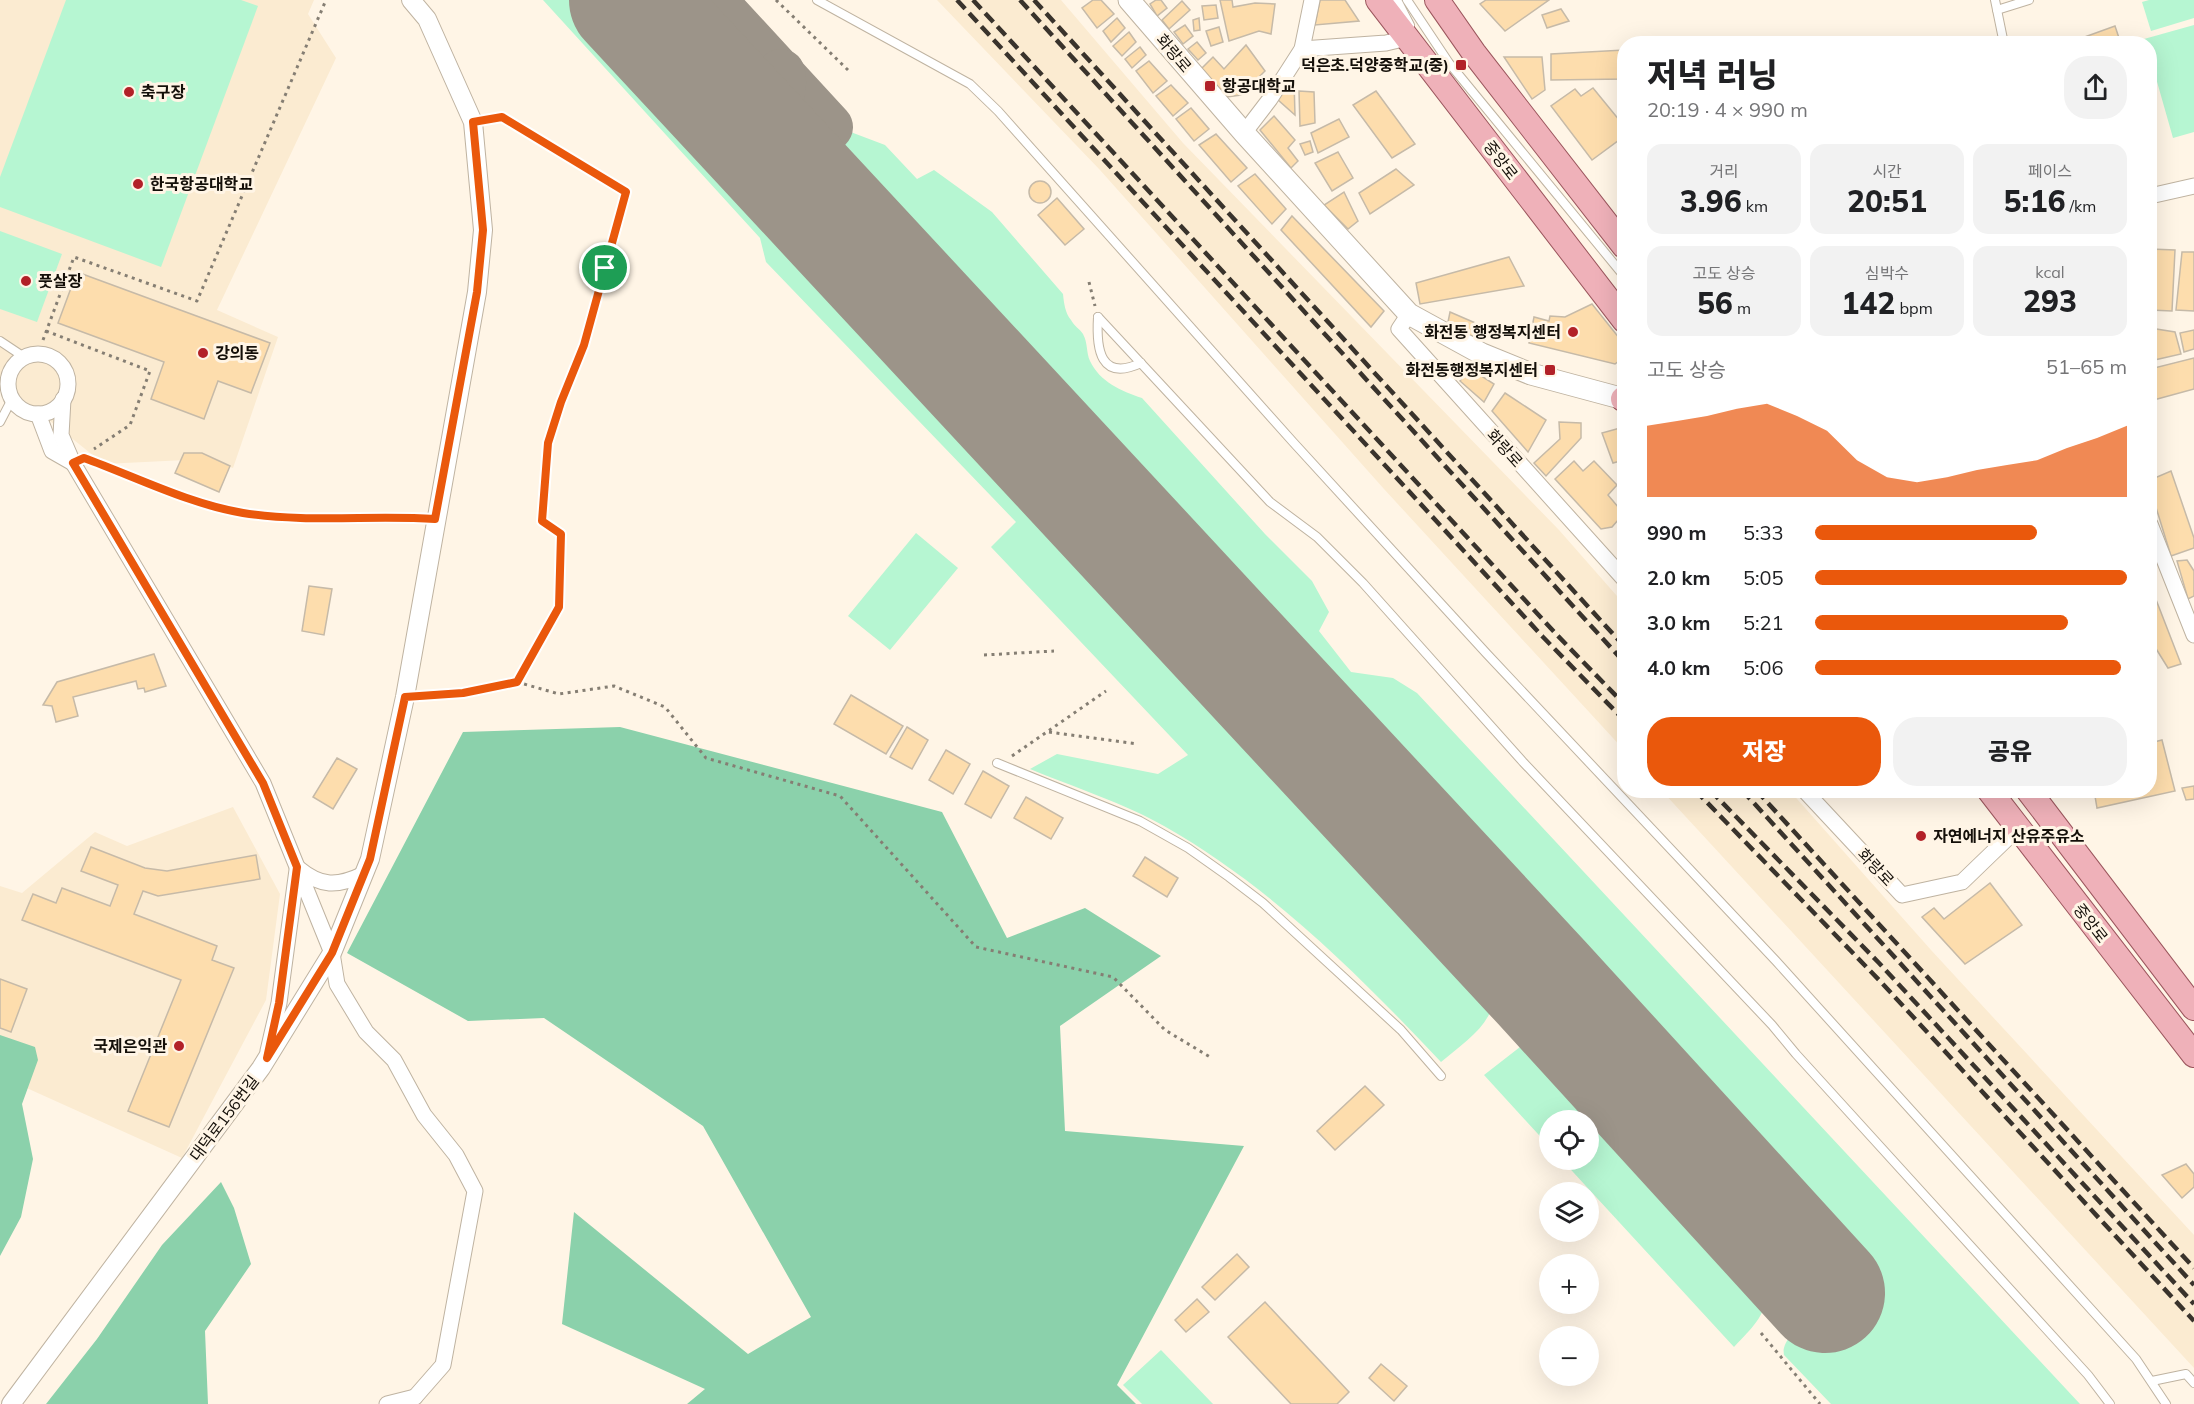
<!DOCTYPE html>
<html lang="ko">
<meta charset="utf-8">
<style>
body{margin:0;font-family:Mulish,"Noto Sans KR",sans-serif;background:#f2f2f2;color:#202124;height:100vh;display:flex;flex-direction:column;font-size:22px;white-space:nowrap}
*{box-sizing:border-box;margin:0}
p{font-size:20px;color:#757577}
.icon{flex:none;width:33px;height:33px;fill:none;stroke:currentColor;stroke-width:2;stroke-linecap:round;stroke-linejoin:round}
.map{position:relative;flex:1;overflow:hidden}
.panel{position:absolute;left:1617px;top:36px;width:540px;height:762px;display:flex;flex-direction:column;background:#fff;border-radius:24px;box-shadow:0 6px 24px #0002}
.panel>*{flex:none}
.controls{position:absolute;left:1539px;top:1110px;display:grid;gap:12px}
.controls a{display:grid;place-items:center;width:60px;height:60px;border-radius:50%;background:#fff;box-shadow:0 6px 24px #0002;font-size:30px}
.pin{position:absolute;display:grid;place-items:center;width:51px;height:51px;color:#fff;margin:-26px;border:3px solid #fff;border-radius:50%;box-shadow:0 2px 6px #0007}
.round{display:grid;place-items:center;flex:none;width:63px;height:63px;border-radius:24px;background:#f2f2f2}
.head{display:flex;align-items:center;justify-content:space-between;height:102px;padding:0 30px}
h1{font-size:33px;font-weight:800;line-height:45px}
.metrics{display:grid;grid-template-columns:repeat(3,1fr);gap:9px;height:102px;padding:6px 30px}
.metrics div{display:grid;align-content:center;border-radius:15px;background:#f2f2f2;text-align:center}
.metrics b{font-size:30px;font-weight:800}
.metrics small{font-size:16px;font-weight:400}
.metrics p{font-size:16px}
.chart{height:168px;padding:12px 30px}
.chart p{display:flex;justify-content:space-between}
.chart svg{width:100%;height:108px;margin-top:6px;fill:#ea580c;opacity:.7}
.action{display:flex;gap:12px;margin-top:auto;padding:12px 30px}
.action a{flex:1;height:69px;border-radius:24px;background:#ea580c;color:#fff;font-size:24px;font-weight:800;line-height:69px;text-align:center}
.action a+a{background:#f2f2f2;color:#202124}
ul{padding:0 30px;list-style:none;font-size:20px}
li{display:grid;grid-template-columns:96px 72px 1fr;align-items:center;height:45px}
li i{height:15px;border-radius:8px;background:#ea580c}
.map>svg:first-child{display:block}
.built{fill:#fbebd1}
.green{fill:#b6f6d2}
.forest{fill:#8bd1ab}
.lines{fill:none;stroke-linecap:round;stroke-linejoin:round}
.taxiway{stroke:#9c9489;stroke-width:48}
.runway{stroke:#9c9489;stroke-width:120}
.building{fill:#fdddad;stroke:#c6baa8;stroke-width:1.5}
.service-casing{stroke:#bfb3a1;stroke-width:10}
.minor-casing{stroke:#bfb3a1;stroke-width:17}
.tertiary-casing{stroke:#bfb3a1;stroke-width:20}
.secondary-casing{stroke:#bfb3a1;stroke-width:23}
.primary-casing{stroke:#9b565d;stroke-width:26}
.path{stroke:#857e73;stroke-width:3;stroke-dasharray:3 4.5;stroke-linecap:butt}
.service{stroke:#fff;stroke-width:8}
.minor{stroke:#fff;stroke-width:15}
.tertiary{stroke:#fff;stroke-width:18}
.secondary{stroke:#fff;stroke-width:21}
.primary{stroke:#efb1b9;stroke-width:24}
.rail{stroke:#39332c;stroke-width:4.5;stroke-dasharray:12 6;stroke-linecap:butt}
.route-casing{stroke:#fff;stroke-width:12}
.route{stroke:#ea580c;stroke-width:8}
.poi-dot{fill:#b22128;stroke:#fff5e6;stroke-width:2}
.labels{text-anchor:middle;stroke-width:6;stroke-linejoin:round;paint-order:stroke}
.street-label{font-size:16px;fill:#140f09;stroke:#fff5e6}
.poi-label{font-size:16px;font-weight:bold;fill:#140f09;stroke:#fff5e6;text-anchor:start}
</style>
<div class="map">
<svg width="2194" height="1404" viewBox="0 0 2194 1404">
<rect width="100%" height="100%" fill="#fff5e6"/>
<!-- built -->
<g class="built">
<path d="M0,0H314L308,14L336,58L217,310L278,337L233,468L206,459L104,464L0,381Z"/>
<path d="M937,0H1061L1183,143L1559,530L1624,604V750L1384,489L1100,170Z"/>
<path d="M1662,791H1790L1931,950L2194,1235V1368Z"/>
<path d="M233,807L280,894L266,1000L182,1158L0,1076V886L22,893L95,832L127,846Z"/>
</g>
<!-- green -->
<g class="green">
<path d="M66,0H241L258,6L161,267L0,207V177Z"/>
<path d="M543,0H592L1485,968C1512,1012 1471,1037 1441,1062C1358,974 1270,886 1164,826C1126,804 1071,786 1030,769L1057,754L1158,774L1188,755L991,547L1016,522L766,262L760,238Z"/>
<path d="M2149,0H2194V18L2151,31L2142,2Z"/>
<path d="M2194,25V132L2173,138L2150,57V44L2146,43L2144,39Z"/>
<path d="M808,126L826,145L848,131L885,145L917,179L934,170L992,212L1063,294C1064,303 1065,313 1071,320C1074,326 1080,329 1083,334C1088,343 1086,352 1090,361C1100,382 1121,391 1142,398L1265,534L1312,581L1329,612L1319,631L1351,672L1393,678L1417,693L2080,1404H1831L1784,1355C1779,1332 1835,1300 1850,1285L788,138Z"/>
<path d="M0,231L62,254L37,322L0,309Z"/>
<path d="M916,533L958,568L890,650L848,616Z"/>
<path d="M1535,1045L1554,1048L1567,1055L1760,1270C1776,1306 1758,1322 1734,1347L1562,1160H1588V1120H1550L1549,1146L1484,1075L1520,1047Z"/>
<path d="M1161,1350L1213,1404H1142L1123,1385Z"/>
</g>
<!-- forest -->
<g class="forest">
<path d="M620,727L942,812L1007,938L1085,908L1161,956L1060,1026L1065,1131L1244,1146L1117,1385L1136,1404H687L705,1389L562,1324L574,1212L748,1354L811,1317L703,1126L544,1018L468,1021L347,953L463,732Z"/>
<path d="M0,1035L35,1047L38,1060L22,1104L33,1159L21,1217L0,1256Z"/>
<path d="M221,1182L234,1208L251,1264L205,1331L208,1404H46L97,1339L162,1245Z"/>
</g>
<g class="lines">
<!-- taxiway -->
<g class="taxiway">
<path d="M712,0L829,127"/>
<path d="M772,152L765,130C773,110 786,96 781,73"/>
</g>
<!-- runway -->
<path class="runway" d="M629,0L1542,983L1825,1293"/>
</g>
<!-- building -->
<g class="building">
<path d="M1093,0H1101L1114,14L1097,28L1082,8Z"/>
<path d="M1156,0H1161L1167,8L1157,16L1150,4Z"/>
<path d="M1220,0H1232L1233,7L1255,3L1275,4L1271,34L1259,31L1229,41Z"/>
<path d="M1320,0H1345L1359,21L1315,25Z"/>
<path d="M1486,0H1549L1505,31L1480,4Z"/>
<path d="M1182,1L1190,10L1169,29L1162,20Z"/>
<path d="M1216,5L1218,18L1204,20L1202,6Z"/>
<path d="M1561,9L1569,21L1547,28L1542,15Z"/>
<path d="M1117,18L1125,28L1111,42L1103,31Z"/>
<path d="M1199,18L1200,30L1194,31L1193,20Z"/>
<path d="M1185,25L1193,36L1183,44L1174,32Z"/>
<path d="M2115,26L2121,44H2080L2079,39Z"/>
<path d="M1219,27L1223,42L1211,46L1206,31Z"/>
<path d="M1129,32L1136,42L1122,56L1113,46Z"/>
<path d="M1197,42L1206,53L1198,60L1188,49Z"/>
<path d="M1246,45L1265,71L1241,95L1227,97L1201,69L1213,57L1224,69Z"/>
<path d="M1140,47L1146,55L1132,68L1125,59Z"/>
<path d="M1624,50V79L1551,80V54Z"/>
<path d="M1504,57H1542L1545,90L1532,99Z"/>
<path d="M1149,61L1167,81L1153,93L1136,71Z"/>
<path d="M1288,78L1294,81L1295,115L1277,99Z"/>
<path d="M1171,85L1188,103L1173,116L1156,96Z"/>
<path d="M1593,88L1620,121L1619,140L1592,160L1551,106L1575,89L1581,96Z"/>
<path d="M1299,91L1314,92L1315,123L1300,126Z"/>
<path d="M1376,91L1415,144L1392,158L1353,105Z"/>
<path d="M1191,108L1209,129L1194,141L1176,119Z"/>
<path d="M1274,116L1295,140L1288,148L1298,161L1291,168L1260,130Z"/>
<path d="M1339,119L1349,137L1318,153L1311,133Z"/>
<path d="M1216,134L1247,168L1231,182L1199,145Z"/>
<path d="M1310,141L1313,152L1305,155L1300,144Z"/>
<path d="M1338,152L1353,178L1332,191L1315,163Z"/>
<path d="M1396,169L1414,185L1370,214L1359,193Z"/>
<path d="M1255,174L1286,209L1272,224L1238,186Z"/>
<circle cx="1040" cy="192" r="11"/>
<path d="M1344,192L1358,221L1348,229L1324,205Z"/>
<path d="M1057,198L1084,229L1065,245L1038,215Z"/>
<path d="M1292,216L1384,311L1371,327L1281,230Z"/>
<path d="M2150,249L2175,250L2172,311L2150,310Z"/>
<path d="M2182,252H2194V311L2176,310Z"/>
<path d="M1509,257L1524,286L1420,304L1416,283Z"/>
<path d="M77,272L270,343L251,393L218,381L204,419L151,399L164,362L58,323Z"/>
<path d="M1592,304L1624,344V357L1615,364L1529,343L1534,317L1549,321L1550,316L1565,317Z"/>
<path d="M1450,312L1480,325L1477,338L1447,327Z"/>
<path d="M2150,328L2175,332L2181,354L2150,361Z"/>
<path d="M2194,330V349L2184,352L2180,333Z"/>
<path d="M2194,358V389L2150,401V369Z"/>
<path d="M1469,368L1494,384L1484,402L1460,381Z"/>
<path d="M1505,393L1546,420L1528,452L1492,411Z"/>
<path d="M1559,422L1581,423V438L1546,476L1534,463L1560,439Z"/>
<path d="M1620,428L1624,429V460L1613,463L1602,433Z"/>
<path d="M184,453H202L230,466L219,492L175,473Z"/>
<path d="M1574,461L1583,471L1594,461L1617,485L1608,495L1619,508V519L1612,527L1601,529L1555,479Z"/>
<path d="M2171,471L2194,538V548L2171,556L2150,488V480Z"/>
<path d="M2187,560L2194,571V596L2188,599L2177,561Z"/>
<path d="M309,586L332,589L324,635L302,631Z"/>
<path d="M2155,597L2181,664L2168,668L2150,639V599Z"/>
<path d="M154,654L166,686L145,692L144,688L138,689L136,681L73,697L78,716L56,722L52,706L43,705L57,682Z"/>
<path d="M851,695L903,726L886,754L834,724Z"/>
<path d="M907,727L928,740L912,769L890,757Z"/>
<path d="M2162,740L2175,791L2097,808L2094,790H2150V743Z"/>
<path d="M946,750L970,764L953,794L929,780Z"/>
<path d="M337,758L357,769L333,809L313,797Z"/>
<path d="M983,771L1009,786L991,818L965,804Z"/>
<path d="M2194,786V799L2186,800L2182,788Z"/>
<path d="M1026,797L1063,818L1051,839L1014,818Z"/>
<path d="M91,847L145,868L167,871L256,855L260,879L158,896L143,891L134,914L217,946L212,960L234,968L169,1127L128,1111L181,980L22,920L33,894L56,903L62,888L110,906L118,885L81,871Z"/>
<path d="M1145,857L1178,878L1167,897L1133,876Z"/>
<path d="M1990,883L2022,925L1965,964L1922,917L1934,908L1944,919Z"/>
<path d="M0,979L27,989L11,1032L0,1028Z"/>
<path d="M1365,1086L1384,1105L1335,1150L1317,1131Z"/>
<path d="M2186,1164L2194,1174V1187L2182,1198L2162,1175Z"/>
<path d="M1237,1254L1249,1267L1215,1300L1202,1287Z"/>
<path d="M1197,1299L1209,1312L1186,1332L1175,1320Z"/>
<path d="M1265,1302L1349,1392L1337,1404H1291L1228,1337Z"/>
<path d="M1381,1364L1407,1386L1394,1401L1369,1378Z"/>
</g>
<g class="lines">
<defs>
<g id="service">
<path d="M817,0L970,84L998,111L1293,442L1487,654L1776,961L2136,1359L2166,1404"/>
<path d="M1397,0L1410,25"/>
<path d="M1407,0L1449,63L1624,276"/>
<path d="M1995,0L2004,44"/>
<path d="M1997,10L2029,0"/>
<path d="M1098,317L1270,502L1317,537L1363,583L1523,762L1772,1025L1796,1054L2088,1375L2110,1404"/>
<path d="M1098,317C1096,349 1100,382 1141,363"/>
<path d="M0,341L24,357"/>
<path d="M0,422L12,399"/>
<path d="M73,463L84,458C136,477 189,504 243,513C306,523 372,516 435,519"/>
<path d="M997,763L1140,821L1188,848L1229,877L1263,903L1401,1030L1441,1076"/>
<path d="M2152,1381L2186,1374L2194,1383"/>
</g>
<g id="minor">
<path d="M1302,49L1386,43L1407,38"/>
<path d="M1244,133L1270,99L1302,49L1312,0"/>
<path d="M2150,196L2194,186"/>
<path d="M1409,314L1399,329L1624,579"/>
<circle cx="38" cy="384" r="30"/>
<path d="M63,399L61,435L73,463L263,783L332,953L337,984L366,1032L394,1060L424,1115L456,1155L475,1191L443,1365L415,1397"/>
<path d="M38,414L52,451L73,463"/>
<path d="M2150,524L2194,635"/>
<path d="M1804,790L1902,895L1962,882L2018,828"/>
<path d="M298,868C321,887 337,887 364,874"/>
<path d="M268,1051L279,1003L297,870"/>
<path d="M387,1404L415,1397"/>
</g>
<path id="tertiary" d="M11,1404L261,1068L332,953L370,859L405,697L477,292L483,230L473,122L427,19L411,0"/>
<path id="secondary" d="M1129,0L1244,133L1409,314L1482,354L1531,374L1624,399"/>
<g id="primary">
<path d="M1378,0L1624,320"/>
<path d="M1437,0L1474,53L1624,246"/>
<path d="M1623,399L1624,398"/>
<path d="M1989,790L2194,1055"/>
<path d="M2028,790L2194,1008"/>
</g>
</defs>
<!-- service casing -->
<use href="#service" class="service-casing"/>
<!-- minor casing -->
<use href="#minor" class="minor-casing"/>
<!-- tertiary casing -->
<use href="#tertiary" class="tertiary-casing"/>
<!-- secondary casing -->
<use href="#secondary" class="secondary-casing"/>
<!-- primary casing -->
<use href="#primary" class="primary-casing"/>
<!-- path -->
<g class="path">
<path d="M776,0L848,70"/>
<path d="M489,119L502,116L626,192L584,345L561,402L548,443L542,521L562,535L559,607L517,682L559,694L614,686L665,707L706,758L840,796L976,947L1113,977L1165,1030L1210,1057"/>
<path d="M1089,282L1095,306"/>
<path d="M46,331L150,371L130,425L94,449"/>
<path d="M43,340L74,257L197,301L326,0"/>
<path d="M984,655L1054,651"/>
<path d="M421,696L463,694L517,682"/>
<path d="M1049,732L1138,744"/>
<path d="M1012,756L1106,691"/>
<path d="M1761,1333L1820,1404"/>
</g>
<!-- service -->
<use href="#service" class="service"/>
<!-- minor -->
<use href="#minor" class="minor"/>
<!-- tertiary -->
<use href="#tertiary" class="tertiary"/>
<!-- secondary -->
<use href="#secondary" class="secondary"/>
<!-- primary -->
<use href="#primary" class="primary"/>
<!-- rail -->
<g class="rail">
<path d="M957,0L1543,637L1624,720"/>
<path d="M973,0L1557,635L1624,704"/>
<path d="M1020,0L1624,662"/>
<path d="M1034,0L1624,646"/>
<path d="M1695,790L1880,981L2194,1321"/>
<path d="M1710,790L1879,963L2194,1304"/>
<path d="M1742,790L2194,1285"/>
<path d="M1756,790L2194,1268"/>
</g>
</g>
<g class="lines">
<defs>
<path id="route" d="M502,117L626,192L584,345L561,402L548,443L542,521L561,534L559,607L517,682L463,693L405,697L370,859L332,953L267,1058L279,1003L297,867L263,783L73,463L84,458C136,477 189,504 243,513C306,523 372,515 435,519L477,292L483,230L473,122Z"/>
</defs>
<!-- route casing -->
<use href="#route" class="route-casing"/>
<!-- route -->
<use href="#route" class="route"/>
</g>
<!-- markers -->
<g class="poi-dot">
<rect x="1455" y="59" width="12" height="12" rx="3"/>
<rect x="1204" y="80" width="12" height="12" rx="3"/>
<circle cx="129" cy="92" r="6"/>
<circle cx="138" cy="184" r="6"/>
<circle cx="26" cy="281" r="6"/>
<circle cx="1573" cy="332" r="6"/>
<circle cx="203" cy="353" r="6"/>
<rect x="1544" y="364" width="12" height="12" rx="3"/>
<circle cx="1921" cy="836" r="6"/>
<circle cx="179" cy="1046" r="6"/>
</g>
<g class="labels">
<!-- street labels -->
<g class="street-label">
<text transform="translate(1174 53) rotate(50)" y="6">화랑로</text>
<text transform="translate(1501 160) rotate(52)" y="6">중앙로</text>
<text transform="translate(1505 448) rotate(48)" y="6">화랑로</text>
<text transform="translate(1876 867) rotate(47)" y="6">화랑로</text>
<text transform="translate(2091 923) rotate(52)" y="6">중앙로</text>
<text transform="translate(224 1118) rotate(-53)" y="6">대덕로156번길</text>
</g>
<!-- poi labels -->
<g class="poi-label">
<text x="1449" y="71" text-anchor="end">덕은초.덕양중학교(중)</text>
<text x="1222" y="92">항공대학교</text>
<text x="141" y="98">축구장</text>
<text x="150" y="190">한국항공대학교</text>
<text x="38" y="287">풋살장</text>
<text x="1561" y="338" text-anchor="end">화전동 행정복지센터</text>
<text x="215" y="359">강의동</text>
<text x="1538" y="376" text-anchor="end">화전동행정복지센터</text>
<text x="1933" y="842">자연에너지 산유주유소</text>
<text x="167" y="1052" text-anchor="end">국제은익관</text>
</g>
</g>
</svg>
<div class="controls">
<a><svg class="icon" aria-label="locate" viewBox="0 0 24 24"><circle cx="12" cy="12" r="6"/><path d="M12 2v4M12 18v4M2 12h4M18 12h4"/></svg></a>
<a><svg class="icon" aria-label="layers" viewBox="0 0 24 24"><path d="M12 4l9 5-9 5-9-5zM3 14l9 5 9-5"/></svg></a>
<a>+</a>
<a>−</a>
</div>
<div class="pin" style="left:605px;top:268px;background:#1e9e55"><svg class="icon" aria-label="arrive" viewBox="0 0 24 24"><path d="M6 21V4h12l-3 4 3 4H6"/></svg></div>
<section class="panel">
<div class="head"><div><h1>저녁 러닝</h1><p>20:19 · 4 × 990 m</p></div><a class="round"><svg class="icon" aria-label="share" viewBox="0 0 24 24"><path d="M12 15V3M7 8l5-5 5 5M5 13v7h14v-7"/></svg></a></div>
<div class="metrics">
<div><p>거리</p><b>3.96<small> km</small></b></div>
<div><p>시간</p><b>20:51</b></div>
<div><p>페이스</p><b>5:16<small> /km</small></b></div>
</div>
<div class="metrics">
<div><p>고도 상승</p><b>56<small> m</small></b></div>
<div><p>심박수</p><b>142<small> bpm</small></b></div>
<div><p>kcal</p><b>293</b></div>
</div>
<div class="chart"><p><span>고도 상승</span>51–65 m</p>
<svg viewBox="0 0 160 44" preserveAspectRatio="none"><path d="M0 44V15L10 13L20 11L30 8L40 6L50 11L60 17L70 29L80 36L90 38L100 36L110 33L120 31L130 29L140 24L150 20L160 15V44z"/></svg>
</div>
<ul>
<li><b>990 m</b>5:33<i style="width:71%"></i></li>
<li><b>2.0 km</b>5:05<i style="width:100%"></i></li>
<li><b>3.0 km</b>5:21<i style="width:81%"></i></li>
<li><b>4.0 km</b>5:06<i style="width:98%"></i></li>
</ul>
<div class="action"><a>저장</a><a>공유</a></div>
</section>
</div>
